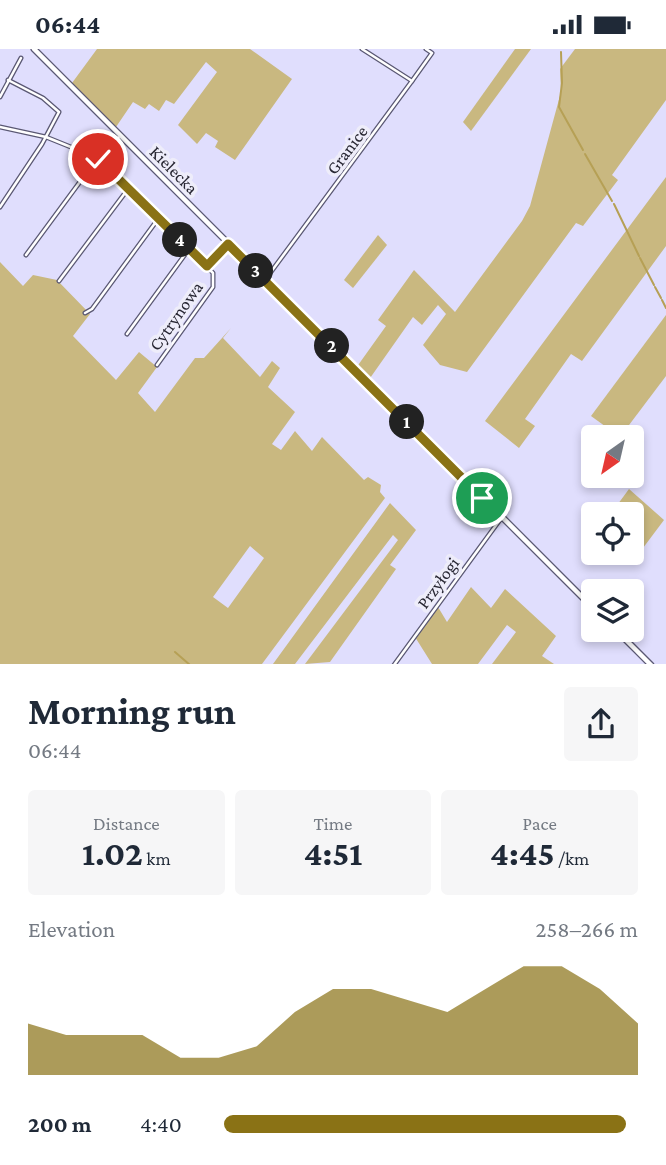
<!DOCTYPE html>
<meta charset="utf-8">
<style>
body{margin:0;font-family:"Crimson Pro",serif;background:#f6f6f7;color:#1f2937;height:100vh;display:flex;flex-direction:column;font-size:26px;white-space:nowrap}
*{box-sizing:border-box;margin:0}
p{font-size:23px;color:#747a83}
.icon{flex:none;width:38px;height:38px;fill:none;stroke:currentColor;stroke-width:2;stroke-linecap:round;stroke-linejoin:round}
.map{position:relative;height:615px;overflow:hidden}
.drawer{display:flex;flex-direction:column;background:#fff;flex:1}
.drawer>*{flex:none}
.needle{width:46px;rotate:214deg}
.fabs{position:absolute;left:581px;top:376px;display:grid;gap:14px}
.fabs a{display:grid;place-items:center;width:63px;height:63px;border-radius:7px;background:#fff;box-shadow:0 4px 10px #0003;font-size:35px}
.pin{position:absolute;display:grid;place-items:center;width:60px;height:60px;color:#fff;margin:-30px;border:4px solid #fff;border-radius:50%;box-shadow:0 2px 7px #0007}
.km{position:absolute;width:35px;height:35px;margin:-18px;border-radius:50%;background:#222;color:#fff;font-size:19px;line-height:35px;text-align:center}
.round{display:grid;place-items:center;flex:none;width:74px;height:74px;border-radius:7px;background:#f6f6f7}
.overview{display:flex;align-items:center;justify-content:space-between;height:119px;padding:0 28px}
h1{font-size:38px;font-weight:700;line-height:52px}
.stats{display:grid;grid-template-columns:repeat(3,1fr);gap:10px;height:119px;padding:7px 28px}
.stats div{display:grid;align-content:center;border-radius:7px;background:#f6f6f7;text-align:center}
.stats b{font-size:35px;font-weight:700}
.stats small{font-size:19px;font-weight:400}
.stats p{font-size:19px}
.chart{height:196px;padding:14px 28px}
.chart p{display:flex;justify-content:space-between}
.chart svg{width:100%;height:126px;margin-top:7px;fill:#8a7215;opacity:.7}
ul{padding:0 28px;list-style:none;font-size:23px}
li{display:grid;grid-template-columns:112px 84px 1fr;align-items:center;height:52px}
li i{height:18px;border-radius:9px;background:#8a7215}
.status{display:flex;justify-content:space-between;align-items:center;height:49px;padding:0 35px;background:#fff;direction:ltr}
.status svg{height:19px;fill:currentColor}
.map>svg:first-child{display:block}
.green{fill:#c9b880;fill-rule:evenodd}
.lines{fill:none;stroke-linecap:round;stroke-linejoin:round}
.stream{stroke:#b6a055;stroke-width:2}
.street-casing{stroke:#5a5873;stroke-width:5}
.secondary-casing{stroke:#5a5873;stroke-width:7}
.street{stroke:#fff;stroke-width:2.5}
.secondary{stroke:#fff;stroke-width:4.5}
.route-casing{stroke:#fff;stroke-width:14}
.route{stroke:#8a7215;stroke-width:9}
.labels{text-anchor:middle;stroke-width:7;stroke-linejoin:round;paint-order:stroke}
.street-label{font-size:18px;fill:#282733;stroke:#eeedfa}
</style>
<div class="status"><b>06:44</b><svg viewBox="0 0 49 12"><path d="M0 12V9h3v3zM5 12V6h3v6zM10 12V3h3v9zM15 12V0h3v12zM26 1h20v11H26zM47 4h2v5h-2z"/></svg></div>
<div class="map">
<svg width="666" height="616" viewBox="0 0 666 616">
<rect width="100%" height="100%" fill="#e0defd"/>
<!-- green -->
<g class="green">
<path d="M97,0H250L292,30L235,111L215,98L218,92L206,84L197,95L178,76L217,23L206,13L174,55L166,51L159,62L149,55L145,60L133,53L116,78L72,34Z"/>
<path d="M515,0H531L471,82L463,73Z"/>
<path d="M575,0H666V51L612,126L618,131L583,177L576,174L467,323L440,316L423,296L446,265L438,256L422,276L413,268L368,332L356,319L386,277L378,271L414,221L455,263L522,172L530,157L561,43L560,20Z"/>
<path d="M666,128V197L582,312L571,305L525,370L535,377L519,399L485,372Z"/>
<path d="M378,186L387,196L353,239L344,231Z"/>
<path d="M0,213L23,237L33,226L57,231L90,265L73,287L116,331L139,303L157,318L138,344L155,363L195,309H204L231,279L223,289L260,328L272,312L280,319L268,338L295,363L272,395L281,401L295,382L312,402L322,388L364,431L368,428L381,436L380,443L385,449L262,615H0ZM250,497L264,509L228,559L213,548Z"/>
<path d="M666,266V327L620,388L591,367Z"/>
<path d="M629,440L664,471L634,511L625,504H632V466L617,465L619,462L615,459Z"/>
<path d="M390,454L416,481L390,516L396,520L330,613L305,615L398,491L393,486L295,615H273Z"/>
<path d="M471,538L491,559L505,540L556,587L542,607L554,615H492L516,583L507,576L478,615H432L415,588L438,558L447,573Z"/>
</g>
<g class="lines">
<!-- stream -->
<g class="stream">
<path d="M561,3L562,34L559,58L583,101"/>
<path d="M585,105L612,152"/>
<path d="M614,155L639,207"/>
<path d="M640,209L654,236"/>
<path d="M655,238L661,249"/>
<path d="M662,251L666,259"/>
<path d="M175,603L190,616"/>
</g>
<defs>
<g id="street">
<path d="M412,32L432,4L426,0"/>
<path d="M0,48L21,9"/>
<path d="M0,78L46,88L98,109L213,224V238L157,316"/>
<path d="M0,158L42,95L59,63L43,49L8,31"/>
<path d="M26,206L85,126L119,88"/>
<path d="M207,217L228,195"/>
<path d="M265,231L412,32L362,0"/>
<path d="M59,232L128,140"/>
<path d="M85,264L92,260L158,170"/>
<path d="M127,285L189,200"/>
<path d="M394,616L502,468"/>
</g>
<g id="secondary">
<path d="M34,0L593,559"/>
<path d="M616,581L651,616"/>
</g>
</defs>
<!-- street casing -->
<use href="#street" class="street-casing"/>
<!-- secondary casing -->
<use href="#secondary" class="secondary-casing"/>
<!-- street -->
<use href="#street" class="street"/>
<!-- secondary -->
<use href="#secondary" class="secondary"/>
</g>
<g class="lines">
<defs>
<path id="route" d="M98,110L207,217L228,195L482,449"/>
</defs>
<!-- route casing -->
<use href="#route" class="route-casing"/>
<!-- route -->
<use href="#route" class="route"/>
</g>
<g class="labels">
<!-- street labels -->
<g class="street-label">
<text transform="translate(347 101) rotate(-53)" y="6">Granice</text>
<text transform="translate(174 121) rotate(45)" y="6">Kielecka</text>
<text transform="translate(176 267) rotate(-55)" y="6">Cytrynowa</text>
<text transform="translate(438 534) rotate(-54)" y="6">Przyłogi</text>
</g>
</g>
</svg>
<div class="fabs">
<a><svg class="needle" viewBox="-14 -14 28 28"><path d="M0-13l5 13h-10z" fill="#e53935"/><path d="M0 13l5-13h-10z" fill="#747a83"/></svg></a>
<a><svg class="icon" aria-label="locate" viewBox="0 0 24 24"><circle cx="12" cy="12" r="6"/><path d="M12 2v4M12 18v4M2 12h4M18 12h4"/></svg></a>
<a><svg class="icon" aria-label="layers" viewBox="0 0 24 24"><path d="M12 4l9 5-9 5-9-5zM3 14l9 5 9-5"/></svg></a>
</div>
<div class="pin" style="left:482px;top:449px;background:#1e9e55"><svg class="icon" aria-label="arrive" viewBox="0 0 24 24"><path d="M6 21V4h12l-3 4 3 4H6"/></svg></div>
<div class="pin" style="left:98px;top:110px;background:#d93025"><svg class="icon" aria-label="check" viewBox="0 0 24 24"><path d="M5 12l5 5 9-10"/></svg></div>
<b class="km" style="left:407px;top:373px">1</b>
<b class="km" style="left:332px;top:297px">2</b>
<b class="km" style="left:256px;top:222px">3</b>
<b class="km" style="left:180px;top:191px">4</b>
</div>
<section class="drawer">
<div class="overview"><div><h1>Morning run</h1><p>06:44</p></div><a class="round"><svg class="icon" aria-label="share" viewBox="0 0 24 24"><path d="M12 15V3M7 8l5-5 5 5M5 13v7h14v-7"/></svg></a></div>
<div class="stats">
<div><p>Distance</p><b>1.02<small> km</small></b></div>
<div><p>Time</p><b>4:51</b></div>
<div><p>Pace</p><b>4:45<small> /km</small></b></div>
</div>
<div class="chart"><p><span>Elevation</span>258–266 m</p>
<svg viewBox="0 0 160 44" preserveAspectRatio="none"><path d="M0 44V26L10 30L20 30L30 30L40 38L50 38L60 34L70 22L80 14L90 14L100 18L110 22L120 14L130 6L140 6L150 14L160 26V44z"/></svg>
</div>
<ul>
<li><b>200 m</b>4:40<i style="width:97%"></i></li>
</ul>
</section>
